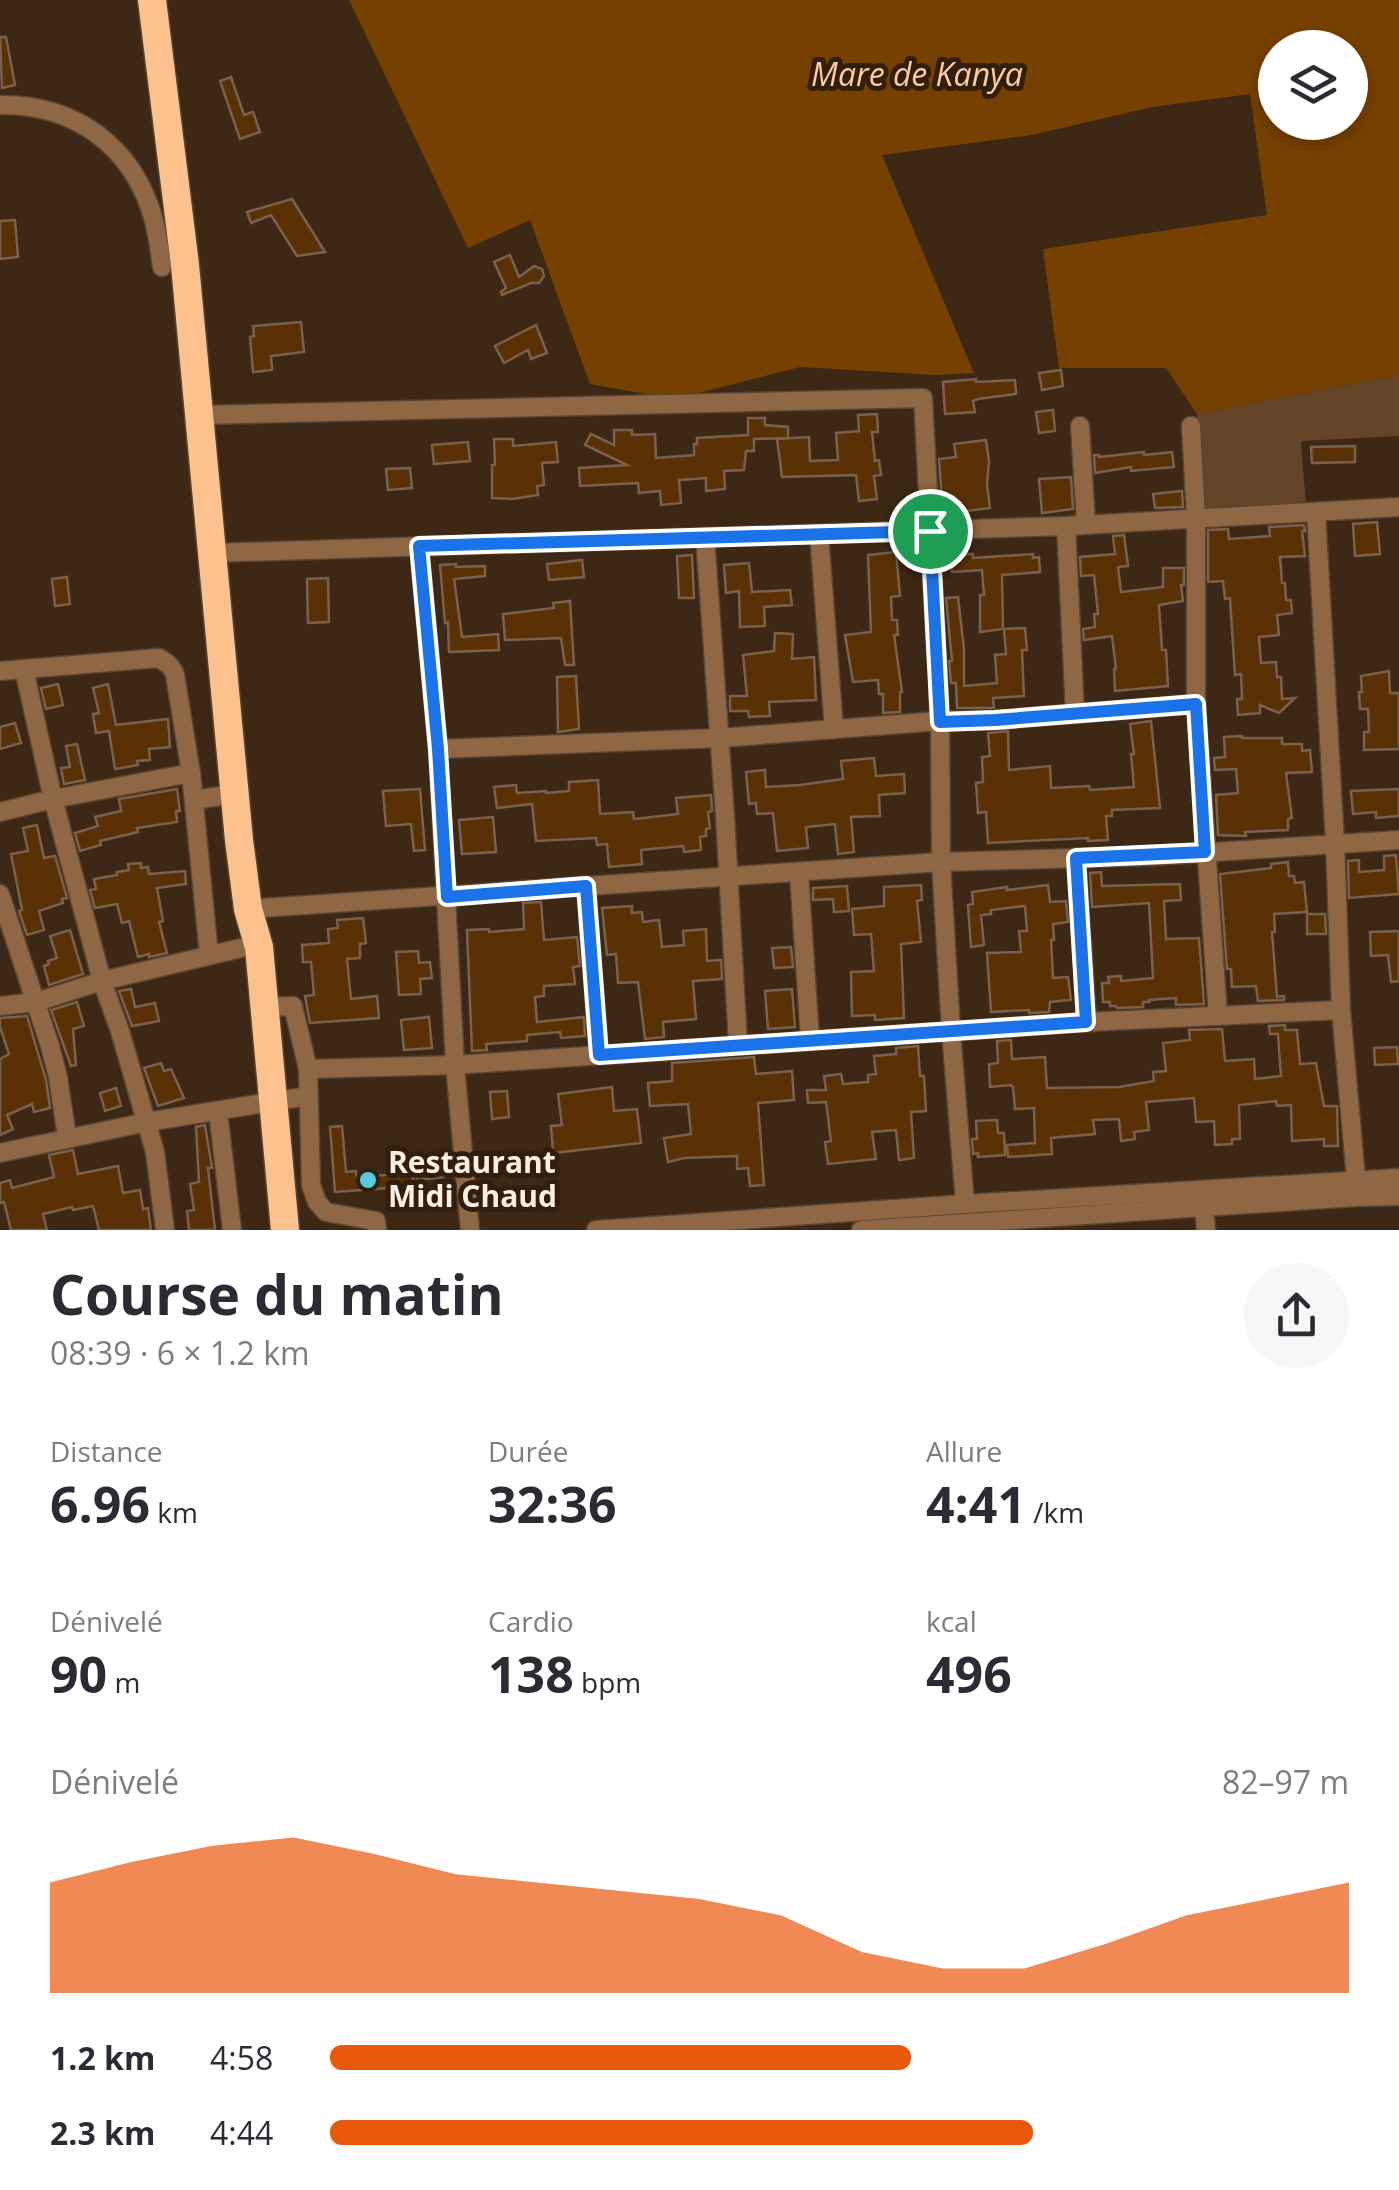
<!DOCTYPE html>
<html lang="fr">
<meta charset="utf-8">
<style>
body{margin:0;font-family:"Open Sans",sans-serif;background:#f7f7f7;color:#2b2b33;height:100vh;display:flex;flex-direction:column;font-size:38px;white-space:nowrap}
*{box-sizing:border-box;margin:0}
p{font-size:32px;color:#7c7c81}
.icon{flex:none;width:55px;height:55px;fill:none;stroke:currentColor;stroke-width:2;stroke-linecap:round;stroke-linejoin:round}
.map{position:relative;height:1230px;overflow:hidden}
.details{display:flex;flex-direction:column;background:#fff;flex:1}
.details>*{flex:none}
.fabs{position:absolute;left:1258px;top:30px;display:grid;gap:20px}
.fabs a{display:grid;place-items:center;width:110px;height:110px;border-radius:50%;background:#fff;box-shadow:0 5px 15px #0003;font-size:50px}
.pin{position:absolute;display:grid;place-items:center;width:85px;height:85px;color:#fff;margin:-42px;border:5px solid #fff;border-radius:50%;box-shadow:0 2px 10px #0007}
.round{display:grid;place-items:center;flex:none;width:105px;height:105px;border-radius:52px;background:#f7f7f7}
.head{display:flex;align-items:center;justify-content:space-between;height:170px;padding:0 50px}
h1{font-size:55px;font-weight:700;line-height:75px}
.metrics{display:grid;grid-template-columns:repeat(3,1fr);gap:15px;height:170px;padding:10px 50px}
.metrics div{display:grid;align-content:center}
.metrics b{font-size:50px;font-weight:700}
.metrics small{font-size:28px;font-weight:400}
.metrics p{font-size:28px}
.chart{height:280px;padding:20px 50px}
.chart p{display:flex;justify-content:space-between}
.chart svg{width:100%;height:180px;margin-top:10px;fill:#ea580c;opacity:.7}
ul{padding:0 50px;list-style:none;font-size:32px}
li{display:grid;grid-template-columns:160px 120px 1fr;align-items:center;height:75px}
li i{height:25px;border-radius:12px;background:#ea580c}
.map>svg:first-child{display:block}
.green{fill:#654529}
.water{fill:#764000;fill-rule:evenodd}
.building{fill:#5a3104;stroke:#79614e;stroke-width:2.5}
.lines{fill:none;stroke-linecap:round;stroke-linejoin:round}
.minor-casing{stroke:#584433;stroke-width:21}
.highway-casing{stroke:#584433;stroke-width:31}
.minor{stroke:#906744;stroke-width:18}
.highway{stroke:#fdc18e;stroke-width:28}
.route-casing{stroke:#fff;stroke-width:20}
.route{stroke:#1a73e8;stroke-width:12}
.poi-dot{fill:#55cade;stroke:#321e0c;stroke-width:4}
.labels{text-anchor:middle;stroke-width:10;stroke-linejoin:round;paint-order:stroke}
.poi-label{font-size:30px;font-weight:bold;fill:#fdefe4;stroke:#321e0c;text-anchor:start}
.water-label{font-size:32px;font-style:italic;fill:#fccaa1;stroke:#321e0c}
</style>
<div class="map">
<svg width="1399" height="1230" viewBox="0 0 1399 1230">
<rect width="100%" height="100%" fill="#3d2816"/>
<!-- green -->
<path class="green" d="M1399,375V436L1301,441L1306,506L1202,511L1197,414Z"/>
<!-- water -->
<path class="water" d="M349,0H1399V375L1197,414L1166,368H1059L1043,249L1267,215L1250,94L1152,107L1032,135L882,155L974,373L935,375L800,367L675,399L590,384L530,220L468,248ZM1275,48H1350V122H1275Z"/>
<!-- building -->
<g class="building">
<path d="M0,37H6L15,85L2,88Z"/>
<path d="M231,77L244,115L253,112L260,132L240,139L220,81Z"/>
<path d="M292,199L325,252L297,256L271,215L251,223L247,212Z"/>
<path d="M15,220L18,257L0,259V221Z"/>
<path d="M510,255L519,277L534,266L542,269L544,276L539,283H531L502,295L501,292L506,288L494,262Z"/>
<path d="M301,322L304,352L271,356L272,370L253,372L250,337L254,336L253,326Z"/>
<path d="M536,325L547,353L531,359L528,350L504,363L495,346Z"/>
<path d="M1061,370L1063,386L1042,390L1039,373Z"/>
<path d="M976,379V382L1015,380L1016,394L978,399L973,401L975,412L945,414L943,382Z"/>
<path d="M1053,410L1055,431L1039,433L1036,412Z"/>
<path d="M877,414L878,432H872L875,461L879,460L881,475L874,476L877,499L859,501L856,475L782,477L777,439L809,437L810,461L838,460L836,433L859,431L858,415Z"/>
<path d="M748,418H765V425L788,427V438L754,439V451H746L744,470L724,471L725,489L706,491V478L679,480L681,503L661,505L660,491L639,493L638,483L580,486L579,468L627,465L585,445L591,434L614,445V430H632V435L655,434L656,458L694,455V444H697V438L748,435Z"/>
<path d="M494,439H513V446L556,442L558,462L542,463L544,485L537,486L538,495L513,499L492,498V465H495Z"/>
<path d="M986,440L989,461L987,485L990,508L943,514L939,459L956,457L954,444Z"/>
<path d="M468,442L470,461L434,464L432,445Z"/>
<path d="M1355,446V462L1312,463L1311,447Z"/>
<path d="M1144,452V455L1172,452L1174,467L1131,471V467L1095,473L1094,455H1099V457Z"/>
<path d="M410,468L412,488L388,490L386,469Z"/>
<path d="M1071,477L1073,509L1042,513L1039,479Z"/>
<path d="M1182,491L1183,507L1155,508L1153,494Z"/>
<path d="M1377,522L1380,554L1355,556L1353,524Z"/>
<path d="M1304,525L1305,531H1302L1305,556L1280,557L1282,583H1285L1286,600H1291L1292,613L1277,615L1279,635L1259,637L1261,663L1276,662L1277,677H1281L1282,699L1295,698L1279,713L1260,705V713L1238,715L1237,699H1242L1241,674L1235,675L1230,598L1225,599L1223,581L1208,582V530L1228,529L1229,539L1270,536L1269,527Z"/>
<path d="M1124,535L1128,566L1118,567L1121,592L1163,587V568H1184V585H1181L1183,601L1159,605L1162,650H1166L1168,686L1115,691L1114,669H1116L1112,636L1084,640L1083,629L1095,627L1094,614H1098L1094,575L1081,576L1080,557L1115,554L1113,536Z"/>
<path d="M950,542H963V554H973V558L1033,554V558L1039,557L1040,572L1002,575L1003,629L980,632V595H984L982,570L952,572Z"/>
<path d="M896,552L900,596L891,597L892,620H897L898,635H894L902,692H900V712L883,713V694H879L878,680L853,682L845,635L871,632L868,555Z"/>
<path d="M692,555L694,598H679L677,556Z"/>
<path d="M582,560L584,577L549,580L547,564Z"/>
<path d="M749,563L752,592L790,590L792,605L764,607L765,626L740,627L739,591L726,593L724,565Z"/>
<path d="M456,564V567L485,566V576L454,579L462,637L498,634L499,650L449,652L448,622L445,623L440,565Z"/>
<path d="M67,577L70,604L55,606L52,579Z"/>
<path d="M328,578L329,622L308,623L307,579Z"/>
<path d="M958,597L964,649V686L997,683L995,655L1006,654L1004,629L1025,628L1027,650H1022L1024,696L993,698L994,708H957L956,683H951L949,661H952L946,598Z"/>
<path d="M570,601L574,665H565L561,638L505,640L503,614L554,608L553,603Z"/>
<path d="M775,633L793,634L792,659L814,657L816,700L769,702L770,716L749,717L748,711H730V696H747L743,655L774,651Z"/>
<path d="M1389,671L1390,693H1399V749L1364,750V732H1369L1368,709H1360L1359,692H1362L1361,676Z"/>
<path d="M576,676L579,729L558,732L557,677Z"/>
<path d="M58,684L63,705L46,709L41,688Z"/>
<path d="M108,684L116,725L168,719L170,747L149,749L150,760L137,761L138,765L115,769L109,731L96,733L93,714L99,713L93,688Z"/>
<path d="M1151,721L1160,808L1112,810V816H1106L1108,840L1088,841V838L988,843L986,812L978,813L976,783L983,782L982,757L990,756L988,733L1008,731L1009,770L1050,766L1051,788L1089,786L1090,790L1134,787L1131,754H1134L1130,724Z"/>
<path d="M15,723L21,743L0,749V727Z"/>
<path d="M1242,736V738H1282V744H1302V751L1310,750L1312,772L1286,773L1292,818L1288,819V830L1245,832L1246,836L1218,835L1216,795L1238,793L1236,769L1215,770L1214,758L1225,757L1224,737Z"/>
<path d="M77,744L85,780L64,784L61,768L70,767L66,746Z"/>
<path d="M874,758L876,776L904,774L905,793L879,795L880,816L851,817L854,852L838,854L835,824L806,827L808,848L777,851L773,813L757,814L756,803L749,804L746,772L765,770L766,787L800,785L843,779L841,761Z"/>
<path d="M598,780L600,814L633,812L634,819L678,814L676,798L711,795L712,811L708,812L710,828L706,829V836L700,837L701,850L684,852L683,846L641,850L642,864L609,867L607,844L597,845L596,838L536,841L532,804L497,808L494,787L516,785L517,793L546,791V793L569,791V782Z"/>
<path d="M177,789L180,811H176L177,822L137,828L138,832L100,841L101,845L80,851L75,833L98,826L95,817L121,811L119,799Z"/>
<path d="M420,789L425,850L414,851L411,824L386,826L383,791Z"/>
<path d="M1399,789V816L1376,818V812L1353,814L1351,791Z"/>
<path d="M493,817L496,852L462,854L459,820Z"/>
<path d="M37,825L44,858L55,856L67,898L62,899L63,903L39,911L44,930L27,935L19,911L22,910L11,854L28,851L23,828Z"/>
<path d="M1396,855L1399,894L1349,898L1348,861L1359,860V872L1384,870V856Z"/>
<path d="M1288,862L1289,876H1294L1295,883L1304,882L1307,912L1274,914L1275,932H1272L1277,997L1284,996V1000L1258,1001L1256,986L1232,987L1231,969H1227L1220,874L1271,868V864Z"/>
<path d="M141,863V868L148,867L149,874L185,871L186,884L157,888L163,921L159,922L167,953L149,957V954L138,957L129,921L122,923L117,904L95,908L90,890L96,889L94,879L117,875V872L129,870L128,864Z"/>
<path d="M1101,872L1102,886L1180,884L1181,900L1164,901L1166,939L1199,938L1204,1004L1176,1005V998L1149,1000V1002H1143V1007L1117,1008L1116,1006H1110V1002H1103L1102,983H1109L1108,977L1121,976V981L1153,978L1149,903L1092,907L1090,873Z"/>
<path d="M921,885L922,900L917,901L921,942L901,944L904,1018L875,1020V1015L852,1016L851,972L874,971L871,934L854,935L852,909L884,906V887Z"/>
<path d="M1048,885L1050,902L1066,901L1068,922L1053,924L1054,940H1051L1053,978L1068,977L1071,1000L1050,1002L1049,1012L1029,1013V1010L991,1012L987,953L1021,952L1019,931H1027L1025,906L991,910V914L981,915L984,945L971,947L968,905L973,904L972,892L1007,887V890Z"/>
<path d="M847,886L849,911L834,912L833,899L813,900V888Z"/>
<path d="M541,902L544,940L577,937L580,966L573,967L575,984L544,986V996L535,997L537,1022L584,1017L585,1036L561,1038L560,1032L527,1035V1041L486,1044L487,1050L472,1051L467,930L489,929V932L524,929L523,903Z"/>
<path d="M632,906V913L642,912L643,922L659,920L662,947L684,945L683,931L706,929L707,961L721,960L722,979L693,981L696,1019L663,1022L664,1037L645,1039L638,982L618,983L616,954L607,955L602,908Z"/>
<path d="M1307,914H1325L1326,934H1307Z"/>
<path d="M363,918L366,943L360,944V958L347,959L351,999L377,996L379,1018L310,1023L305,996L314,995L311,962H303L302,945L329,943L328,929L338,928L337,920Z"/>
<path d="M70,930L83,974L49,985L44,966L49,964L48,961L57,958L50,936Z"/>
<path d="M1399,931V981L1391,982L1388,955L1371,956L1370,932Z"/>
<path d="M791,947L793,967L774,968L772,948Z"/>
<path d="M418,951L419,963L430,962L432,978L420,979L421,994L399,995L396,952Z"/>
<path d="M131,989L135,1007L155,1003L159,1021L132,1026L119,991Z"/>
<path d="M792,989L795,1027L768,1029L765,991Z"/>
<path d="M77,1002L84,1026L73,1029L76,1065L71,1066L51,1010Z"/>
<path d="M27,1016L46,1080L50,1108L34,1112L32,1104L7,1115L13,1129L0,1135V1059L9,1054L0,1027V1018Z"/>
<path d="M429,1017L432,1048L404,1050L401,1020Z"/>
<path d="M1285,1025V1030H1297L1300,1064L1316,1063L1324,1106H1337L1338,1146H1324V1139L1292,1141L1291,1105L1277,1106L1276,1101L1239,1105L1240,1139H1232V1144L1215,1145L1214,1121L1196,1122L1194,1098L1146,1102L1149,1130L1134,1132L1135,1139L1121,1141L1119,1119L1093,1120L1095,1134L1051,1138L1052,1154L1008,1157L1007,1145L1035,1143L1034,1108L1015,1109L1013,1087L1011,1085L990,1087L989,1064L998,1063L997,1041L1011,1040L1012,1059L1045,1057L1047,1088L1119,1087L1154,1081L1153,1072L1166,1071L1163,1043L1190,1040L1189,1030L1222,1029L1225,1061L1254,1059L1255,1079L1281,1076L1278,1034H1270L1269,1026Z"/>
<path d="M918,1046L920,1076H924L926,1111L911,1112L914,1158L899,1160L896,1130L872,1132L876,1159L828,1164L825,1142L831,1141L826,1102L808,1103L807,1090H826L824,1076L841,1074L843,1084L868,1082V1075L876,1074L874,1056L896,1054V1048Z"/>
<path d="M1397,1047L1398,1064L1375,1065L1374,1048Z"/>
<path d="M754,1057L756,1074L792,1071L794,1100L758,1103L764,1185L750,1186L748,1168L737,1169V1156L684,1158L668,1162L664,1138L691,1134L688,1104L650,1106L648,1083L672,1081V1063Z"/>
<path d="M161,1063L164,1071L171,1069L184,1098L158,1106L144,1068Z"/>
<path d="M612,1087L614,1111L637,1109L641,1143L553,1153L551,1126L562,1125L558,1094Z"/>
<path d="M116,1088L121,1106L105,1111L100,1093Z"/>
<path d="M507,1091L509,1117L492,1119L490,1092Z"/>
<path d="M997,1120L998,1133H1004L1005,1155L978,1157V1153L973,1154L972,1139H977L976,1121Z"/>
<path d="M205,1125L212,1168H208L215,1230H189L187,1211L194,1210L190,1184L199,1182L196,1127Z"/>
<path d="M342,1126L346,1172L356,1171L357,1178L413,1172L414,1186L335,1192L330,1127Z"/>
<path d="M73,1150L78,1174L118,1166L123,1193L140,1190L143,1209L148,1208L151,1230H99L93,1206L73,1210L72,1207L43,1214L47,1230H11L4,1202L0,1203V1183L10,1180L12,1188L54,1177L49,1155Z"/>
<path d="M443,1159L445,1177L417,1180L415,1162Z"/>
</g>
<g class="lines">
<defs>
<g id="minor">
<path d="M0,105C76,104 134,147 154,221C158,236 160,252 162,267"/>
<path d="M199,415L923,398L940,721L941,862L951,1031L965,1204"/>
<path d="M1080,426L1086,524"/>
<path d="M1191,426L1196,517V704L1218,1016"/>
<path d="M1316,512L1335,843L1341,1010L1356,1179"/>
<path d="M1066,526L1075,714"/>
<path d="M819,534L834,729"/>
<path d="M705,537L725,816L738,1044"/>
<path d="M419,546L438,749L455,1065L470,1230"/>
<path d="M211,553L1066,526L1399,507"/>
<path d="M24,669L53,799L102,981L120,1031L155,1152L165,1230"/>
<path d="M0,671L159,658C167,663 172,666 175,675L191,773"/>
<path d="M438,749L720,738L940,721L995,720L1196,704"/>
<path d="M194,800L234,794"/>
<path d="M0,812L53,799L191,773L209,955"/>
<path d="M1076,858L1087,1022"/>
<path d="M799,873L810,1040"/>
<path d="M586,886L599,1055"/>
<path d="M0,894L50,1046L58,1077L67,1137"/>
<path d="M248,909L941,862L1153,856L1399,840"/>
<path d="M0,1006L36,1002L102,981L241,948"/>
<path d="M265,1007L293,1006L308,1069L311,1185L317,1202L326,1212L376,1221L377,1230"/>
<path d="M308,1069L455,1065L1087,1022L1341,1010"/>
<path d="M218,1112L232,1230"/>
<path d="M0,1153L147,1122L308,1096"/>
<path d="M1204,1207L1206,1230"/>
<path d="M596,1230L965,1204L1399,1178"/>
<path d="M861,1230L1356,1197L1399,1196"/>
</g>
<path id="highway" d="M152,0L185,265L239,840L248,909L259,947L285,1230"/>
</defs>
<!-- minor casing -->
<use href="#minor" class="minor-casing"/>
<!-- highway casing -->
<use href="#highway" class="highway-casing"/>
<!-- minor -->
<use href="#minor" class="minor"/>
<!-- highway -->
<use href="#highway" class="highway"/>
</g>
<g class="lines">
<defs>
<path id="route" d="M930,531L940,722L995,720L1196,704L1205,852L1076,858L1086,1022L599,1055L586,886L447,897L438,749L419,546Z"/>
</defs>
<!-- route casing -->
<use href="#route" class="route-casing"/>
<!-- route -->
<use href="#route" class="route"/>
</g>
<!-- markers -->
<circle class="poi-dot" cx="368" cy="1180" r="10"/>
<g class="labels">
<!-- poi labels -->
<g class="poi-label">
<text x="388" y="1173">Restaurant<tspan x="388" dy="34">Midi Chaud</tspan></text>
</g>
<!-- water labels -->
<g class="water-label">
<text x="917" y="86">Mare de Kanya</text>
</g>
</g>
</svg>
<div class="fabs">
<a><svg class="icon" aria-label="layers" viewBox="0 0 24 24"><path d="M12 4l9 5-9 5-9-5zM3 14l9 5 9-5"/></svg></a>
</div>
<div class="pin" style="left:930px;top:531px;background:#1e9e55"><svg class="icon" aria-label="arrive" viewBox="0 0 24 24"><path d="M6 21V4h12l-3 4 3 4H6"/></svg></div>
</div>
<section class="details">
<div class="head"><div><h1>Course du matin</h1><p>08:39 · 6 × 1.2 km</p></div><a class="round"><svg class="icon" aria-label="share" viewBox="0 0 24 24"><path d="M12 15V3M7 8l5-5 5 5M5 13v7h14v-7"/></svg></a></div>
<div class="metrics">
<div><p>Distance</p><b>6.96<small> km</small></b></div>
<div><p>Durée</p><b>32:36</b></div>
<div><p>Allure</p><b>4:41<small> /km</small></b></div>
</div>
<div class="metrics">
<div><p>Dénivelé</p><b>90<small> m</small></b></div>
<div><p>Cardio</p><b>138<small> bpm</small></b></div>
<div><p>kcal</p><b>496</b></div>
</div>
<div class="chart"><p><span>Dénivelé</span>82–97 m</p>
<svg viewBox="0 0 160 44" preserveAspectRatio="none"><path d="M0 44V17L10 12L20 8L30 6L40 10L50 15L60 17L70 19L80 21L90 25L100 34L110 38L120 38L130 32L140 25L150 21L160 17V44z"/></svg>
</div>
<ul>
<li><b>1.2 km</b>4:58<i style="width:57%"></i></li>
<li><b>2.3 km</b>4:44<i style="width:69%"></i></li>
</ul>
</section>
